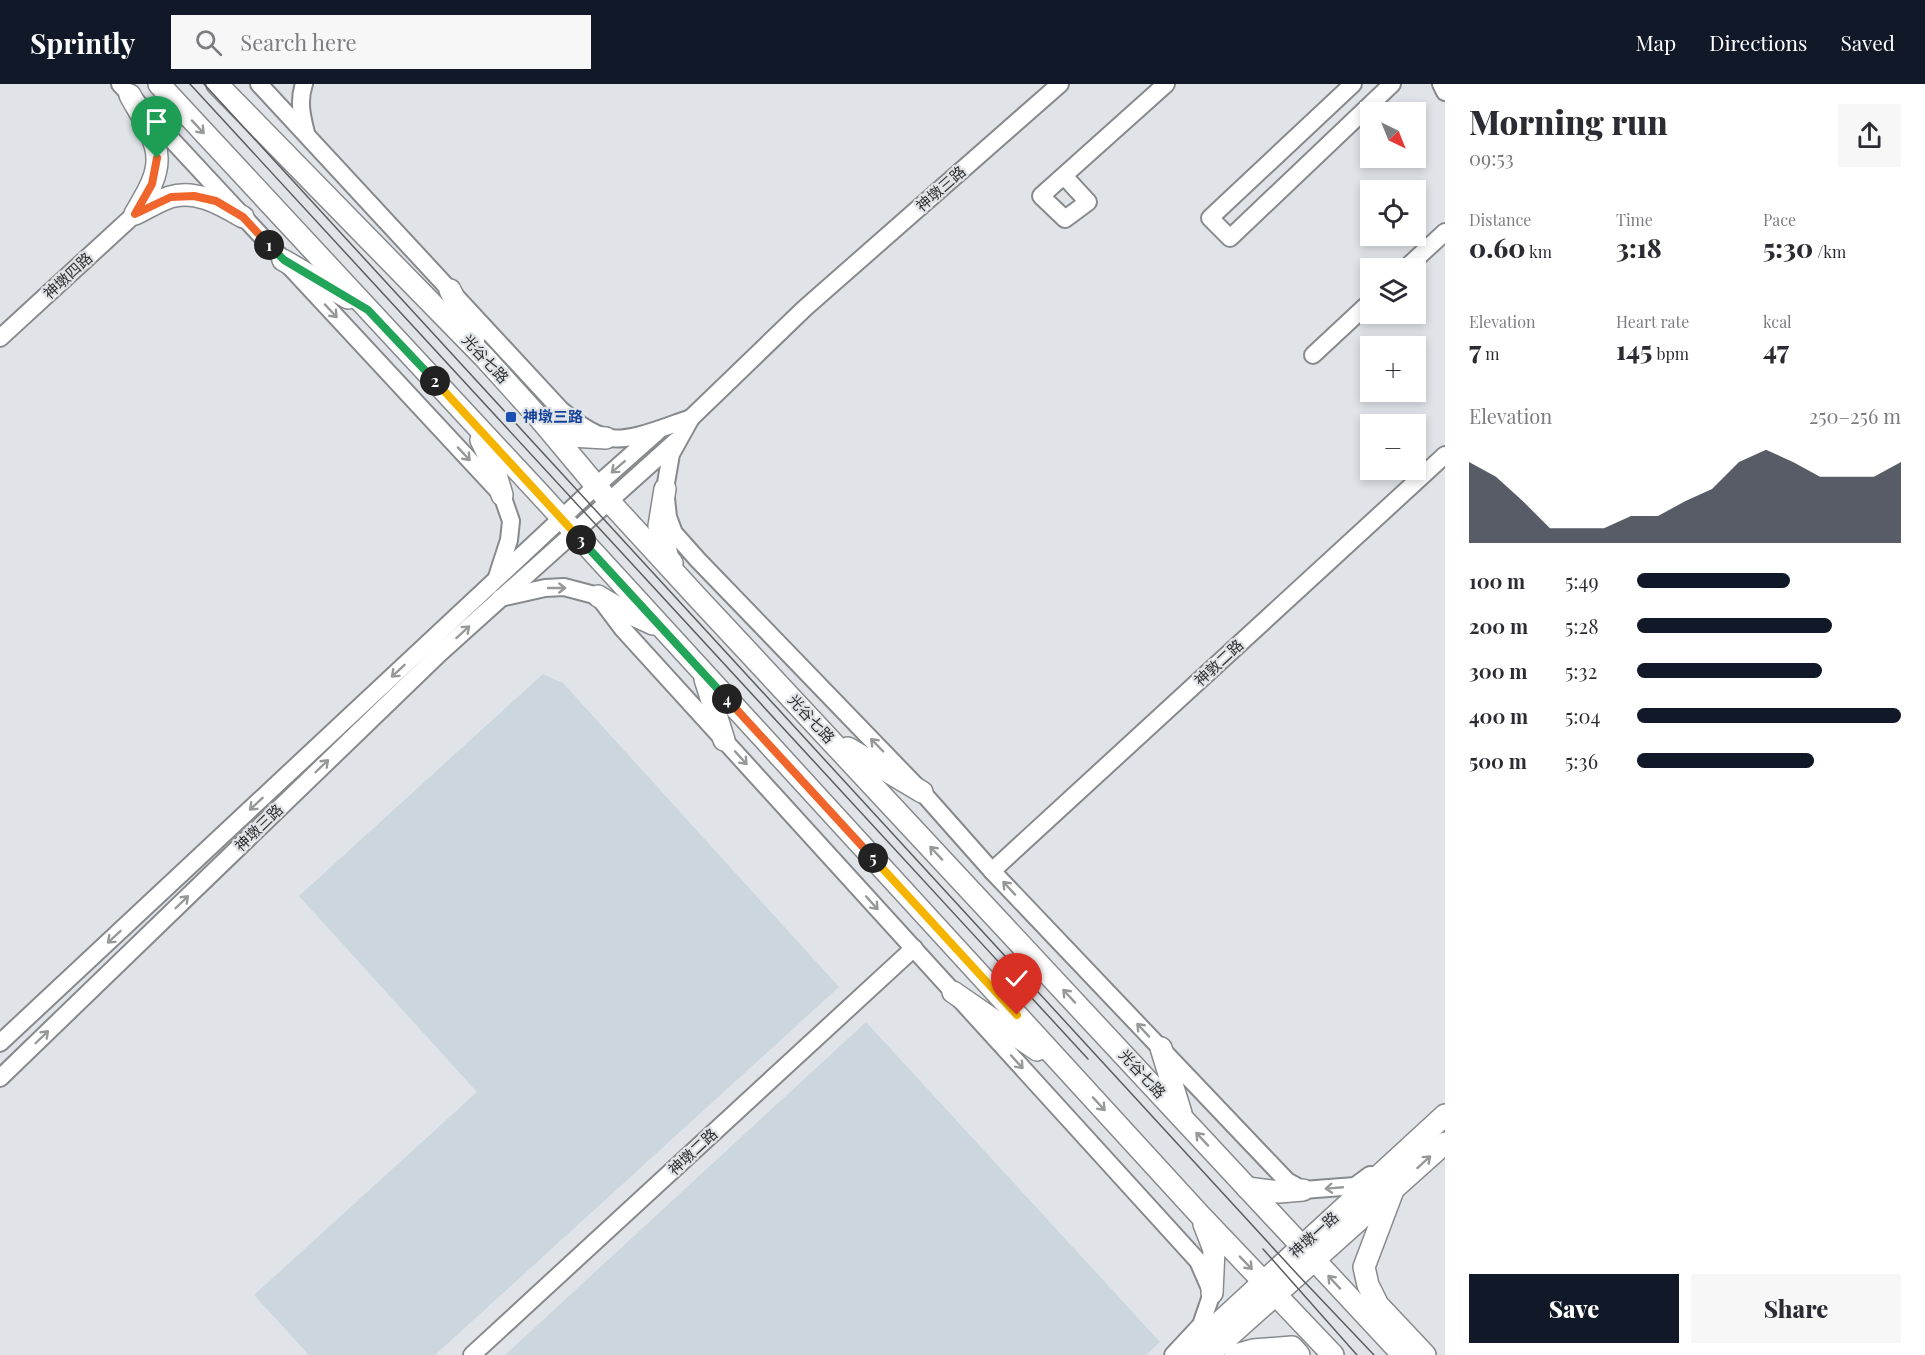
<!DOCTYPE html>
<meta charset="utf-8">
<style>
body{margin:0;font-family:"Playfair Display","Noto Sans SC",serif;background:#f7f7f7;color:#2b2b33;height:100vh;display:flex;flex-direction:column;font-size:22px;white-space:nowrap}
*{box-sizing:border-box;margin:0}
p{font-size:20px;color:#7c7c81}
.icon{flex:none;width:33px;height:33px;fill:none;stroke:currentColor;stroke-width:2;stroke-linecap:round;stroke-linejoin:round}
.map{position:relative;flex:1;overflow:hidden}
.drawer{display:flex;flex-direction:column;background:#fff;width:480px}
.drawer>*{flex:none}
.needle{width:39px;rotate:137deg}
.tools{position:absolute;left:1360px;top:18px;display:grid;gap:12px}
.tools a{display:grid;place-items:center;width:66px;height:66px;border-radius:0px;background:#fff;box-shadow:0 3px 9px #0003;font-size:30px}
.pin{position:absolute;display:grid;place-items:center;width:51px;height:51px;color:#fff;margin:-62px -26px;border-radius:50% 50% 50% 0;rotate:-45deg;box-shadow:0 0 6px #0007}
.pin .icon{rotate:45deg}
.km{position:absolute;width:30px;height:30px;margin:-15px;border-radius:50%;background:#222;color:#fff;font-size:16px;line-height:30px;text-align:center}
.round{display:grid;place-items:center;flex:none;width:63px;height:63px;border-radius:0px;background:#f7f7f7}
.headline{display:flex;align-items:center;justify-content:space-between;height:102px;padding:0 24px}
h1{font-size:33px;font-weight:800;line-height:45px}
.metrics{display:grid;grid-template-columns:repeat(3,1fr);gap:9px;height:102px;padding:6px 24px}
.metrics div{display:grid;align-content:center}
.metrics b{font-size:26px;font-weight:800}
.metrics small{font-size:16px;font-weight:400}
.metrics p{font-size:16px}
.chart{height:168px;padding:12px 24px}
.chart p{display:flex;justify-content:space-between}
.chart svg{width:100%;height:108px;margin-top:6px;fill:#111827;opacity:.7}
.action{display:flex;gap:12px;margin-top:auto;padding:12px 24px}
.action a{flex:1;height:69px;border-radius:0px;background:#111827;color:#fff;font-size:24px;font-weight:800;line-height:69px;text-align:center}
.action a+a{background:#f7f7f7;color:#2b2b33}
ul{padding:0 24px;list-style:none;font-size:20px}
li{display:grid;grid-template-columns:96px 72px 1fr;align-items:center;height:45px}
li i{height:15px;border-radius:8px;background:#111827}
header{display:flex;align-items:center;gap:36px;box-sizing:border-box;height:84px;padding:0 30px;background:#111827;color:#fff}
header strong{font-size:28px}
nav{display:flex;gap:33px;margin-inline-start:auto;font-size:21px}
.search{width:420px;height:54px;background:#f7f7f7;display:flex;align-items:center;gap:15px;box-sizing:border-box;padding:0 21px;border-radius:0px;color:#7c7c81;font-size:22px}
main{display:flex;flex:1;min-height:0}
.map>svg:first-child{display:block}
.built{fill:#ccd6df}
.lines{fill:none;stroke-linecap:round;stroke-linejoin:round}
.minor-casing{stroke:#868a8d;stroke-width:20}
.major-casing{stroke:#868a8d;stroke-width:24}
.minor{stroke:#fff;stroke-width:16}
.major{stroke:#fff;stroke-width:21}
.tram{stroke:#5c5d60;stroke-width:1.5}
.oneway{stroke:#979898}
.split-1-casing{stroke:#fff;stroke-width:12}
.split-2-casing{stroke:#fff;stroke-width:12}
.split-3-casing{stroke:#fff;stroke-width:12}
.split-4-casing{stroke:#fff;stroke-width:12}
.split-5-casing{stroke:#fff;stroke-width:12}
.split-6-casing{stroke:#fff;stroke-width:12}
.split-1{stroke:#f0652b;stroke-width:8}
.split-2{stroke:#22a559;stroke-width:8}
.split-3{stroke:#f5b400;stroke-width:8}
.split-4{stroke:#22a559;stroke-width:8}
.split-5{stroke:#f0652b;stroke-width:8}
.split-6{stroke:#f5b400;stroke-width:8}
.transit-dot{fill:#1a4fb4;stroke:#e0e4e8;stroke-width:2}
.labels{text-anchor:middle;stroke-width:4.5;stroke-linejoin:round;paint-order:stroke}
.street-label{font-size:15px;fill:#2f3032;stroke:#e0e4e8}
.transit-label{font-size:15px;font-weight:bold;fill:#164399;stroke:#e0e4e8;text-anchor:start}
</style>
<header>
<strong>Sprintly</strong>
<div class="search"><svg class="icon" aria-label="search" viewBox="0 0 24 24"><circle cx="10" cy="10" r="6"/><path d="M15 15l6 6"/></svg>Search here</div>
<nav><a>Map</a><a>Directions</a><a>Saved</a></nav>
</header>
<main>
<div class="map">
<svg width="1445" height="1271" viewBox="0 0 1445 1271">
<rect width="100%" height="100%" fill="#e0e4e8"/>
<!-- built -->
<g class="built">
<path d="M543,590L563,599L839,903L435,1271H309L254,1211L477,1008L299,812Z"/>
<path d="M866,938L1160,1258L1146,1271H505Z"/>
</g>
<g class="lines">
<defs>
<g id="minor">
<path d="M120,0L502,411L511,437L509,456L497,493"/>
<path d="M259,0L561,326C574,336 588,348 605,353C628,360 669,341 691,334L671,370L665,405L668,433L674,449L698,476L922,708L992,787L1287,1097L1303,1106L1355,1102L1370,1091"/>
<path d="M304,0C298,17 302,33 306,49"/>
<path d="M1353,0L1210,134L1230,154L1392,0"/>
<path d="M1441,0L1445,8"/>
<path d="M1064,92L1088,118L1065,135L1041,112L1166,0"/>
<path d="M1406,184L1445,148"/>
<path d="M0,254L135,130"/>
<path d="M1313,271L1371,217"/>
<path d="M691,334L805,224L1060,0"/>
<path d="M500,514L545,504L564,503L598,512L622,544L1198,1177L1212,1209L1201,1241L1173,1271"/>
<path d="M992,787L1445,371"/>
<path d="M0,959L596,402L657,348"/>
<path d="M0,994L440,569L676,357"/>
<path d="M472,1271L914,864"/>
</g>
<g id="major">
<path d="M159,0L538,408L1200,1131L1333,1271"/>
<path d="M217,0L484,273L541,336L608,416L697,513L1403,1271"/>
<path d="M130,11C139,28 157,54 157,74C158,94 144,114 135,130C146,125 158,117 170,113C196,105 222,121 243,133"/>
<path d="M283,176L348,214"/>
<path d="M450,206L474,254"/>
<path d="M547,339L570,352L606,354"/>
<path d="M481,356L493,380L502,411"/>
<path d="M665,405L659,442L668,474L672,479"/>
<path d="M598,512L620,525L653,540"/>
<path d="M705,595L724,656"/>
<path d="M848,664L922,708"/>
<path d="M953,908L1037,966"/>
<path d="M1161,964L1181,1029"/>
<path d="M1247,1104L1279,1108L1303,1106"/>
<path d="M1392,1109L1364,1183L1368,1201L1378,1221L1425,1271"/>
<path d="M1204,1140L1214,1166L1212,1209"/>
<path d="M1184,1271L1445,1031"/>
<path d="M1208,1271L1445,1059"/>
<path d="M1235,1271L1253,1266L1292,1263L1299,1271"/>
</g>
</defs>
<!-- minor casing -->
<use href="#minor" class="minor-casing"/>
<!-- major casing -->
<use href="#major" class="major-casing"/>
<!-- minor -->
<use href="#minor" class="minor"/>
<!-- major -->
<use href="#major" class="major"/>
<!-- tram -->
<g class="tram">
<path d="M190,0L1088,975"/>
<path d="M204,0L1298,1191L1374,1271"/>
<path d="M1263,1165L1357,1271"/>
</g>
</g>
<!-- one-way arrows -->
<defs><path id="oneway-shaft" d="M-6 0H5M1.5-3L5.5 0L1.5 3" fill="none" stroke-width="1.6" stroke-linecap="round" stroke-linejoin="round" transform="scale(1.5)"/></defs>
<g class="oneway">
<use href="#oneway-shaft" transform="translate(198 43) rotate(47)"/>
<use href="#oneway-shaft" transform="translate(331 227) rotate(47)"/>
<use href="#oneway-shaft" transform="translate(464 370) rotate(47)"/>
<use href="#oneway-shaft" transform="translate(618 383) rotate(139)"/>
<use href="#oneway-shaft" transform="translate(557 504)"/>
<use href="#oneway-shaft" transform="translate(463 548) rotate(-42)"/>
<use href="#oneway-shaft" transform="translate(398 587) rotate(137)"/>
<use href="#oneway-shaft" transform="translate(877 661) rotate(-134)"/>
<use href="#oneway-shaft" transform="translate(741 674) rotate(48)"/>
<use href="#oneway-shaft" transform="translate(322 682) rotate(-44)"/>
<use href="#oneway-shaft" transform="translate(256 720) rotate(137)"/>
<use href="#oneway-shaft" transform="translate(936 769) rotate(-133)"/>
<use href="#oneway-shaft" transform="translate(1009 804) rotate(-133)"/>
<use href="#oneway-shaft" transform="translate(182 818) rotate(-44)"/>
<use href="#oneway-shaft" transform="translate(872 819) rotate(48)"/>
<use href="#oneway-shaft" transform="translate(114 853) rotate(137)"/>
<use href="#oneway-shaft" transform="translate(1069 912) rotate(-133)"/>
<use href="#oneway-shaft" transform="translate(1143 946) rotate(-133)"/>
<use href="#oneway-shaft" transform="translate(42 953) rotate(-44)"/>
<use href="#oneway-shaft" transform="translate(1017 978) rotate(48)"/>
<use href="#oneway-shaft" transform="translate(1099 1020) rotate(47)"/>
<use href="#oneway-shaft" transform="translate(1202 1055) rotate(-133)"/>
<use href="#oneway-shaft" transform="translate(1424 1078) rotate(-42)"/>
<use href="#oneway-shaft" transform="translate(1334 1104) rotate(175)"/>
<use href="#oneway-shaft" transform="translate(1246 1179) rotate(46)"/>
<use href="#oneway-shaft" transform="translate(1334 1198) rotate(-133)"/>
</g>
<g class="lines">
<defs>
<path id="split-1" d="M157,74L152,100L135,130L171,113L194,112L216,117L243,133L269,161"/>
<path id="split-2" d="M269,161L284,176L368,226L435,297"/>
<path id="split-3" d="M435,297L581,456"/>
<path id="split-4" d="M581,456L727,615"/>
<path id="split-5" d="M727,615L873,774"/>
<path id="split-6" d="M873,774L1017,931"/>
</defs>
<!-- split-1 casing -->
<use href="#split-1" class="split-1-casing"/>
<!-- split-2 casing -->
<use href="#split-2" class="split-2-casing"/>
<!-- split-3 casing -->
<use href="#split-3" class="split-3-casing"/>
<!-- split-4 casing -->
<use href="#split-4" class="split-4-casing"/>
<!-- split-5 casing -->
<use href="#split-5" class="split-5-casing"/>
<!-- split-6 casing -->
<use href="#split-6" class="split-6-casing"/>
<!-- split-1 -->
<use href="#split-1" class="split-1"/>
<!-- split-2 -->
<use href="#split-2" class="split-2"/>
<!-- split-3 -->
<use href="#split-3" class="split-3"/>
<!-- split-4 -->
<use href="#split-4" class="split-4"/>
<!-- split-5 -->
<use href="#split-5" class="split-5"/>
<!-- split-6 -->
<use href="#split-6" class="split-6"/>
</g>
<!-- markers -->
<rect class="transit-dot" x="505" y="327" width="12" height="12" rx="3"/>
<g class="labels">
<!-- street labels -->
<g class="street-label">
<text transform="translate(941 105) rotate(-41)" y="5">神墩三路</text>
<text transform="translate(68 192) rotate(-43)" y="5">神墩四路</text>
<text transform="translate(485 275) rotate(47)" y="5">光谷七路</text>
<text transform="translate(1219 579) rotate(-43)" y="5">神敦二路</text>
<text transform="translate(811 635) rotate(47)" y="5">光谷七路</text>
<text transform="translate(259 744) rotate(-44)" y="5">神墩三路</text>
<text transform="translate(1142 990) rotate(47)" y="5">光谷七路</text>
<text transform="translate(693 1068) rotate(-43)" y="5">神墩二路</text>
<text transform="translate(1314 1151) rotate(-42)" y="5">神墩一路</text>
</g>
<!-- transit labels -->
<g class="transit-label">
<text x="523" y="338">神墩三路</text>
</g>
</g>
</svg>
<div class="tools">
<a><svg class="needle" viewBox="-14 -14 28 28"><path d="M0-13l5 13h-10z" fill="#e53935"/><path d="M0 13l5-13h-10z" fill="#7c7c81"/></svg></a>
<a><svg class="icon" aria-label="locate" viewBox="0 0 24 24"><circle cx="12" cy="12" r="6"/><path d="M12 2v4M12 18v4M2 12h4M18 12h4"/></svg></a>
<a><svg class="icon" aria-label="layers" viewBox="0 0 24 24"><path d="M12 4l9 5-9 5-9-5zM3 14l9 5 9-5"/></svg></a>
<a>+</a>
<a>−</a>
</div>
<div class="pin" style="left:157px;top:74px;background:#1e9e55"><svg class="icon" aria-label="arrive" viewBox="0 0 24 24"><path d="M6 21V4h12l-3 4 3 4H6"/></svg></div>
<div class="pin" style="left:1017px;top:931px;background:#d93025"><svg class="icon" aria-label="check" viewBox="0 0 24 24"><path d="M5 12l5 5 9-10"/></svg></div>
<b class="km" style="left:269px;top:161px">1</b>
<b class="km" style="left:435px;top:297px">2</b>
<b class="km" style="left:581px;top:456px">3</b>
<b class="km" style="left:727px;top:615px">4</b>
<b class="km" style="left:873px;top:774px">5</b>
</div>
<section class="drawer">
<div class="headline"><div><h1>Morning run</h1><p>09:53</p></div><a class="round"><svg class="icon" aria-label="share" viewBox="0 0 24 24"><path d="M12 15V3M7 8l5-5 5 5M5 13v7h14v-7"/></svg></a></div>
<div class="metrics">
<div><p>Distance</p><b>0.60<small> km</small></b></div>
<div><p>Time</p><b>3:18</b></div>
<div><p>Pace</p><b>5:30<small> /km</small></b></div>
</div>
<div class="metrics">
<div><p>Elevation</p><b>7<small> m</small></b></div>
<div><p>Heart rate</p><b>145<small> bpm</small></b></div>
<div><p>kcal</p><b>47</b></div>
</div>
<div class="chart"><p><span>Elevation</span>250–256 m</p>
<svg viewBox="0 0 160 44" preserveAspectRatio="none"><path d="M0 44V11L10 17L20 27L30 38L40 38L50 38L60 33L70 33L80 27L90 22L100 11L110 6L120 11L130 17L140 17L150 17L160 11V44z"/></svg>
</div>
<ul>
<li><b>100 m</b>5:49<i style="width:58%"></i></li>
<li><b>200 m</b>5:28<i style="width:74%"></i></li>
<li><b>300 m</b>5:32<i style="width:70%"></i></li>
<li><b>400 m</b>5:04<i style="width:100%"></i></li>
<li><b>500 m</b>5:36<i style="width:67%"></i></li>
</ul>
<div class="action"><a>Save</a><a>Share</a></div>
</section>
</main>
